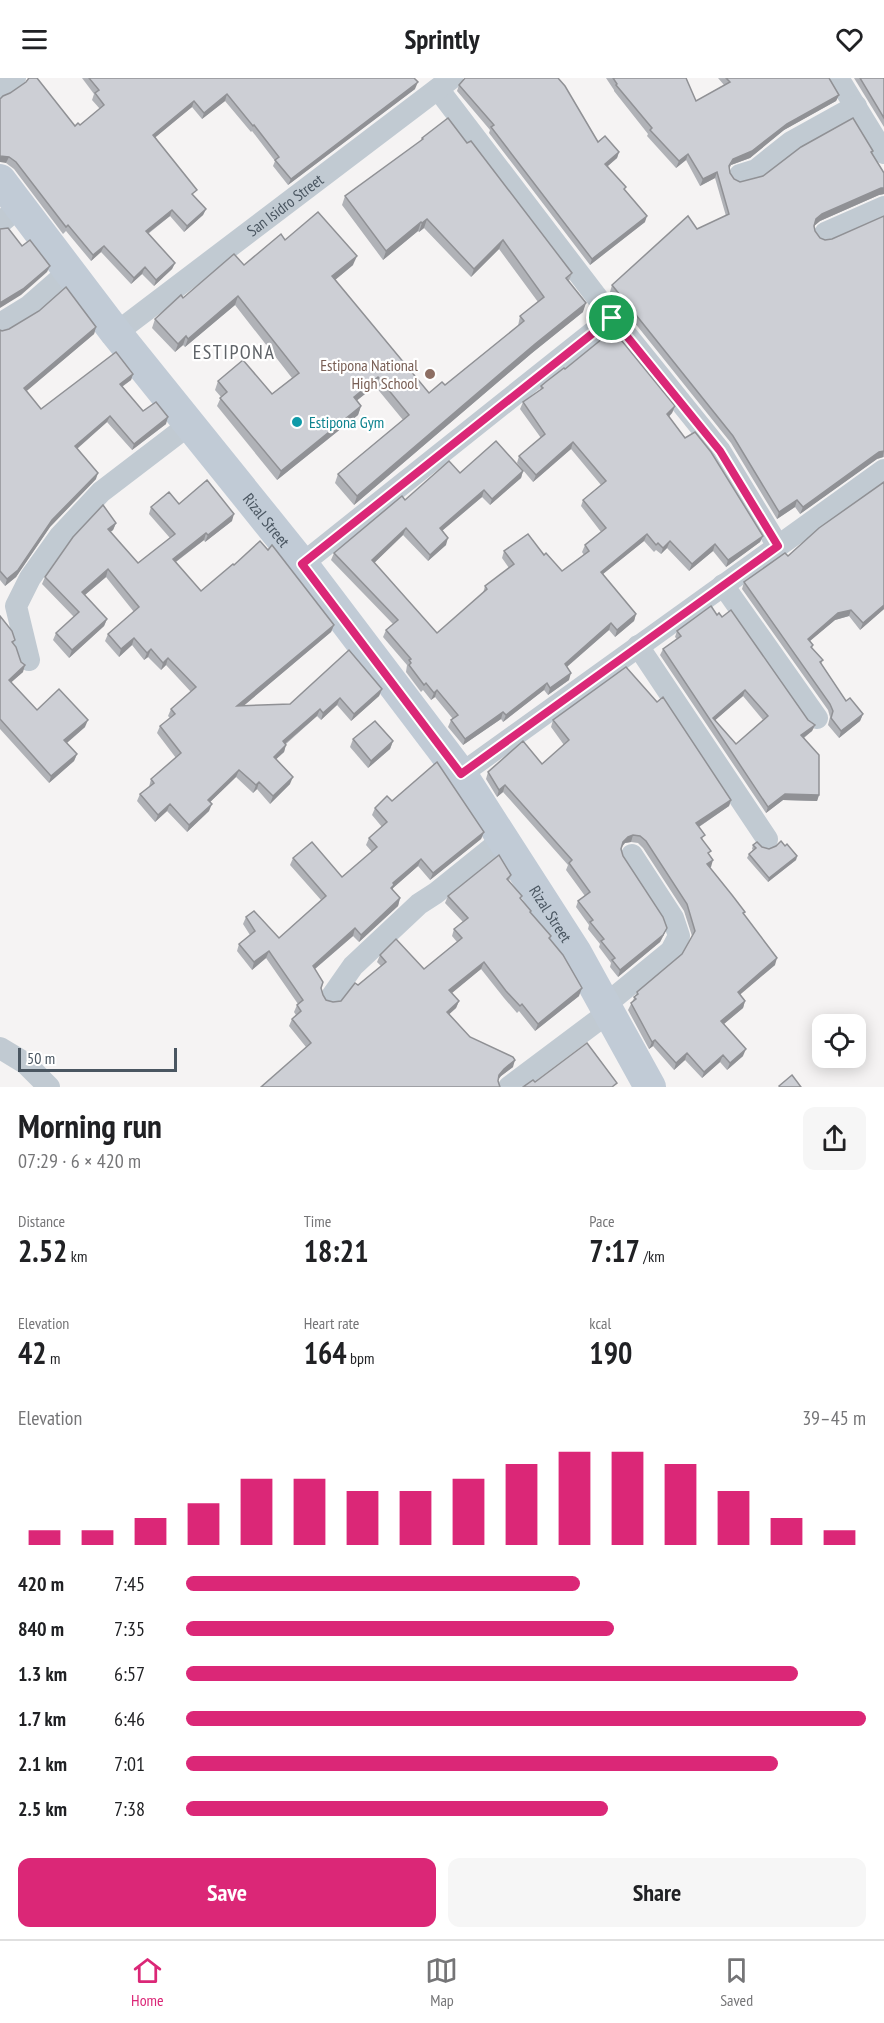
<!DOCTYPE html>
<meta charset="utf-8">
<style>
body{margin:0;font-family:"PT Sans Narrow",sans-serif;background:#f6f6f6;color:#202124;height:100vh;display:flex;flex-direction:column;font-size:22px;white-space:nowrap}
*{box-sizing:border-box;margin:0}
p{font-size:20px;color:#757577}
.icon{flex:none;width:33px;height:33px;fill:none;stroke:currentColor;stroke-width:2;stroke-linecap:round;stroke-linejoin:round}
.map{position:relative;height:1009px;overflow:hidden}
.sheet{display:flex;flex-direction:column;background:#fff;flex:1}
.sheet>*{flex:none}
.tools{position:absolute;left:812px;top:936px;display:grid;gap:12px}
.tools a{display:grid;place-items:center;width:54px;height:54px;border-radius:12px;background:#fff;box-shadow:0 3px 15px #0003;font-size:30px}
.scale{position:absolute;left:18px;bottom:15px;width:159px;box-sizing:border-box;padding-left:6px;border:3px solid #4a5661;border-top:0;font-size:16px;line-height:21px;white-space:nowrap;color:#4a5661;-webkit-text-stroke:4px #fff;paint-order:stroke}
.pin{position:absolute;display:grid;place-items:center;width:51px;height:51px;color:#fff;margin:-26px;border:3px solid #fff;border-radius:50%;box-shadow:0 2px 6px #0007}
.round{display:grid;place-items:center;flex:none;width:63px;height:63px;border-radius:12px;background:#f6f6f6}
.summary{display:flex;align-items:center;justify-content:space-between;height:102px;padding:0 18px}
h1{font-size:33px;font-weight:700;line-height:45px}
.metrics{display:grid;grid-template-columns:repeat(3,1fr);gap:9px;height:102px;padding:6px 18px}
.metrics div{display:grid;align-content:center}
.metrics b{font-size:30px;font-weight:700}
.metrics small{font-size:16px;font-weight:400}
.metrics p{font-size:16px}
.chart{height:168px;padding:12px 18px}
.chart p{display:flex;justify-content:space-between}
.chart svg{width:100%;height:108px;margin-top:6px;stroke:#db2777;stroke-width:6}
.primary-button{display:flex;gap:12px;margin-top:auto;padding:12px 18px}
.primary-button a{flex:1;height:69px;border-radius:12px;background:#db2777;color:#fff;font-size:24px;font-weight:700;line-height:69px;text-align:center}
.primary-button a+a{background:#f6f6f6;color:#202124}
ul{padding:0 18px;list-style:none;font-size:20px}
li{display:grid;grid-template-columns:96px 72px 1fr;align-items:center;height:45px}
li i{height:15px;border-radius:8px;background:#db2777}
header{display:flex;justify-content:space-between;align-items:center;height:78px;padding:0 18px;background:#fff;font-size:27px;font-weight:700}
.tab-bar{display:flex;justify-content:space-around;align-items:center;height:84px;border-top:2px solid #e0e0e0;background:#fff;font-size:16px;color:#757577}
.tab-bar a{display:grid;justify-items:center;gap:3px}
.tab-bar .selected{color:#db2777}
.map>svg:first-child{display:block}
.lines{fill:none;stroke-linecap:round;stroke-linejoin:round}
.street{stroke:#c1cad2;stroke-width:22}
.secondary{stroke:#c1cbd6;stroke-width:32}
.wall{fill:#b0b2b7;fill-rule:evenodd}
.shaded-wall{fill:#909195}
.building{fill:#cdcfd5;stroke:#909195;stroke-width:1.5;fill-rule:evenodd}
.route-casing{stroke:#fff;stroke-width:12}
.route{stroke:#db2777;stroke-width:8}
.education-dot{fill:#8d6e63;stroke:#fff;stroke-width:2}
.culture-dot{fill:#0f9aa8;stroke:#fff;stroke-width:2}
.labels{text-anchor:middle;stroke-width:4.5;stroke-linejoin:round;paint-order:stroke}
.street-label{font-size:16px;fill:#4a5661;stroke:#fff}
.education-label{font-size:16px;fill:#785e54;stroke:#fff;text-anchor:end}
.culture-label{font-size:16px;fill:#0d838f;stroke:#fff;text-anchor:start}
.quarter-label{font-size:20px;letter-spacing:1.5px;fill:#5f6368;stroke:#fff}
</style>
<header><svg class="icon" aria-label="menu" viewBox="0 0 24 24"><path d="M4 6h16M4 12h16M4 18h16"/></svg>Sprintly<svg class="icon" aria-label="heart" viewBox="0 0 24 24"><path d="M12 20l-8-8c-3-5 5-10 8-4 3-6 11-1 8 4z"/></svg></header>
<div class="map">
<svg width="884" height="1009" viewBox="0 0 884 1009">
<rect width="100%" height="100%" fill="#f5f3f3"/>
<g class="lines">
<!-- street -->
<g class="street">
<path d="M838,0L884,75"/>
<path d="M0,11L15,0"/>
<path d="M438,11L612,239L720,373L778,468"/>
<path d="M740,97L756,92L791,64L856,28"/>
<path d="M0,145L19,129"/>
<path d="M825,155L884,129"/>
<path d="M0,246L29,228L69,193"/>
<path id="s1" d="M116,255L452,0"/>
<path d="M302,486L612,239"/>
<path d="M723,507L817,640"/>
<path d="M638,568L767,761"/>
<path d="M29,582L16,528L30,500L60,458L101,414L190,346"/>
<path d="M461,696L884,392"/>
<path d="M332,918L353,888L419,826L436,815L503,761"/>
<path d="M605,927L671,873L679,858L673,840L632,777"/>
<path d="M0,970L25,985L49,1009"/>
<path d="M509,1009L609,934"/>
</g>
<!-- secondary -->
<path class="secondary" id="s2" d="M0,102L116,255L302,486L461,696L576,875L650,1009"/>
</g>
<!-- wall -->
<g class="wall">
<path d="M28,0H37L75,48L80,47L100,31L92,22L94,16L82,0H414L415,11L288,107L273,88L275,83L252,53L251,54L225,23L202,41L192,29L155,59L194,118L206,131L203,137L184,154L170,138L148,156L175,185L172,191L154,208L142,196L131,206L101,174L91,183L66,153L63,156L14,91L6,85L10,15L26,4Z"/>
<path d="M606,0H686L696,23L724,7L718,0H829L839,17L836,23L784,52L750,80L731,87L729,90L730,95L734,101L740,104L873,73L872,76L884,95V116L879,117L820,143L814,148L815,153L820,160L825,162L832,161L884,138V379L877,381L800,436L795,429L777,441L731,365L610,214L612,207L697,151L726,138L715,100L700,108L686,82L676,90L647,58L648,56L614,13V12Z"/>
<path d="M854,0H884V49Z"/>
<path d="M560,2L598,64L619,74L617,80L608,88L625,112L645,144L590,187L489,55L490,52L457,13L459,7Z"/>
<path d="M422,60L572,195L569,203L583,234L532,275L354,427L335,405L338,396L403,342L375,308L356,323L361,328L358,337L277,402L217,328L221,319L215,312L218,303L272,316L292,300L235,227L185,269L183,267L175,274L152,250L155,241L183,220L244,187L285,162L353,187L335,202L429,315L445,307L518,248L520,238L538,224L499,171L471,199L424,150L419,154L418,153L383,182L342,127L345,118L421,63Z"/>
<path d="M96,249L94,256L26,313L41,331L133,296L131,302L122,309L143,333L166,346L132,372L107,344L77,371L96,401L50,449L16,499L5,508L0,502V252Z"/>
<path d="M565,291L675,328L672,335L669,339L763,458L760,464L726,489L713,473L689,493L667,470L661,476L656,472L654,474L644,463L603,496L636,536L634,543L615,559L609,552L567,589L569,602L548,617L544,612L503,644L501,641L463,667L448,649L451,642L453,641L435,619L431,622L423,612L421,614L406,594L407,587L383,559L386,552L393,546L331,482L334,475L405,422L460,395L523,393L521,400L490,427L482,419L442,453L446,467L428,483L403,457L374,485L437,555L483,515L485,508L509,490L502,480L504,473L544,477L562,493L584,477L582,474L585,467L601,454L581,428L583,422L601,407L571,371L533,404L517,385L519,378L541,360L520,331L523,324L540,312L541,308Z"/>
<path d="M179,426L232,443L205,464L204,462L176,484L201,513L234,487L334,547L331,554L243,628L290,626L382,611L379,618L351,643L337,627L321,642L317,638L286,666L284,674L276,681L290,706L270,726L257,711L253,715L236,699L210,724L209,733L187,754L167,733L155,744L137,723L140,716L149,709L151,701L176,680L157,655L160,648L170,640L168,638L171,631L191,614L166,587L161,592L148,579L144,582L132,567L119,579L105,563L108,556L134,534L106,499L85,517L107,541L104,548L69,580L53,562L56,555L74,539L42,506L45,499L116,445L113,452L110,454L138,485L170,460L149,436L151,429Z"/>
<path d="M788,478L884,531L860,552L849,538L835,542L810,563L813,567L812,570L823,582L821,586L846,623L863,636L860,643L839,660L828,647L830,639L828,632L742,511L744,504Z"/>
<path d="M717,537L808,642L815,647L812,653L804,660L819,717L817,723L783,722L766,735L660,577L663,571L677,561L675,559L677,553ZM743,618L763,642L736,666L715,642Z"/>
<path d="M0,538L15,562L13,566L23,594L11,604L37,632L85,649L67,665L77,676L74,683L49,705L0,651Z"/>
<path d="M553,642L731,722L729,728L699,749L703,762L709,777L711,789L709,790L744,837L775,887L740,916L745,923L743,930L724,946L743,978L727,992L720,984L702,1000L685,982L674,992L653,968L649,971L628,932L637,914L682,876L692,858L684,833L643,770L638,765L631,764L625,765L622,769L621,771L623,778L664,857L660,864L618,899L610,889L611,885L599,869L600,866L588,851L589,847L576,829L578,823L585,818L566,792L568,787L503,714L497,719L486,701L488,694L542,686L564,667L551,649Z"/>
<path d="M353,661L393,663L390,671L368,690L350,669Z"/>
<path d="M392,723L484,754L481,761L430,802L418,788L393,810V812L400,820L398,828L359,864L353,858L315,891L323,917L326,922L333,924L341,923L381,888L377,884L380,877L424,891L457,864L452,858L454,851L463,844L445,825L448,818L511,797L509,803L531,835L551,858L550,861L579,918L535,953L519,933L517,935L504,920L481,891L451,915L459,923L456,930L449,936L470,959L513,989L501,998L498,1002L306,969L289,948L292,941L296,937L294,934L297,927L298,926L266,880L252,892L237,873L239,866L250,857L243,846L246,839L279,860L321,822L290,787L293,780L342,799L372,774L366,767L369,760L382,749L372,737L375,730Z"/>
<path d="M753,767L769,771L785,768L797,778L796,782L768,804L747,780L749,776L753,772L752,771Z"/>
</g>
<!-- shaded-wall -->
<g class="shaded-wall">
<path d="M418,4L415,11L288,107L291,101Z"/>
<path d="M227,16L225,23L202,41L204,35Z"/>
<path d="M839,17L836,23L784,52L750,80L731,87L727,95L733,81L787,46Z"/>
<path d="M194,23L192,29L151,63L153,57Z"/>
<path d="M619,74L617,80L603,92L605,86Z"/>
<path d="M688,76L686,82L676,90L679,83Z"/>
<path d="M0,78L9,79L6,85L0,84Z"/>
<path d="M717,94L715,100L700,108L703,101Z"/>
<path d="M881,110H884V116L879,117L820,143L814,148L816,141L822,136Z"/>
<path d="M206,131L203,137L184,154L187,148Z"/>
<path d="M172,132L170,138L143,159L146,153Z"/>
<path d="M647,138L645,144L590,187L592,181Z"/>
<path d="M427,141L424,150L419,154L422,145Z"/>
<path d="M421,144L418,153L383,182L386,173Z"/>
<path d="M503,162L499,171L471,199L474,191Z"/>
<path d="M104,168L101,174L91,183L93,177Z"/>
<path d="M357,178L353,187L329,207L332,198Z"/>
<path d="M175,185L172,191L154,208L156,202Z"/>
<path d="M50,188L47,194L21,217L0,230V225Z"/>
<path d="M145,189L142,196L131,206L134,200Z"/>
<path d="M238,218L235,227L185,269L188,261Z"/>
<path d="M586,225L583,234L532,275L354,427L357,418L535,266Z"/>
<path d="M96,249L94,256L22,317L24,310Z"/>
<path d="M186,258L183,267L175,274L178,266Z"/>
<path d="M133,296L131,302L117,312L120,306Z"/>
<path d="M378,299L375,308L350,328L354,319Z"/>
<path d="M361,328L358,337L277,402L281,393Z"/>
<path d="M675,328L672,335L664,343L667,336Z"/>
<path d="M110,338L107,344L72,375L75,368Z"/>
<path d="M168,339L166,346L132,372L134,366Z"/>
<path d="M573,364L571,371L533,404L536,397Z"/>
<path d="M884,373L883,379L877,381L800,436L803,429L879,374Z"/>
<path d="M523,393L521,400L490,427L492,421Z"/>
<path d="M98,395L96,401L50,449L16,499L5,508L7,501L52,442Z"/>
<path d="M484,412L482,419L437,457L440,450Z"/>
<path d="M797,422L795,429L777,441L779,434Z"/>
<path d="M234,436L232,443L205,464L208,457Z"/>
<path d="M116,445L113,452L105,458L108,451Z"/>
<path d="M406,450L403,457L370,489L372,482Z"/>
<path d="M206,455L204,462L170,488L173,481Z"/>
<path d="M647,456L644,463L598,500L601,494Z"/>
<path d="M763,458L760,464L726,489L728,482Z"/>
<path d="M448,460L446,467L428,483L430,477Z"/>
<path d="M670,463L667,470L661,476L663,470Z"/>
<path d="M715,466L713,473L689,493L692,486Z"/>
<path d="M108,491L106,499L80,521L82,514Z"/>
<path d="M884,527V531L860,552L863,545Z"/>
<path d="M851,532L849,538L835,542L805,567L808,561L838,535Z"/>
<path d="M636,536L634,543L615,559L617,552Z"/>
<path d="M107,541L104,548L69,580L72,572Z"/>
<path d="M611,545L609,552L562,593L565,586Z"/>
<path d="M334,547L331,554L234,636L237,628Z"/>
<path d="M134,560L132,567L119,579L121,571Z"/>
<path d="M151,571L148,579L144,582L147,575Z"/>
<path d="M168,580L166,587L161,592L163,585Z"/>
<path d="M25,587L23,594L6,609L9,602Z"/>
<path d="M571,595L569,602L548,617L550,610Z"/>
<path d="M547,605L544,612L503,644L506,637Z"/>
<path d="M382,611L379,618L351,643L354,636Z"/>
<path d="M437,612L435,619L431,622L434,615Z"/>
<path d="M745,612L743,618L712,645L713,640Z"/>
<path d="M340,620L337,627L321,642L323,635Z"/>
<path d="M320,631L317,638L280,670L283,663Z"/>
<path d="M503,634L501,641L463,667L465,661Z"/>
<path d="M863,636L860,643L839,660L841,653Z"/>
<path d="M88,642L85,649L62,669L64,662Z"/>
<path d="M815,647L812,653L799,663L801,657Z"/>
<path d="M393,663L390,671L368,690L371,683Z"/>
<path d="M286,667L284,674L271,686L274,679Z"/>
<path d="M77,676L74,683L49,705L51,698Z"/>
<path d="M239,692L236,699L205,729L208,722Z"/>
<path d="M293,699L290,706L270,726L273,718Z"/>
<path d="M259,704L257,711L253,715L256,707Z"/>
<path d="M505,707L503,714L497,719L499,712Z"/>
<path d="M785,716L819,717L817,723L783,722L766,735L768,729Z"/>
<path d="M731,722L729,728L694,752L696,745Z"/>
<path d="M170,726L167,733L155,744L158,737Z"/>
<path d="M212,726L209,733L187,754L189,747Z"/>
<path d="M484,754L481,761L430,802L433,795Z"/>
<path d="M633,757L631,764L625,765L620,770L623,764L628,759Z"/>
<path d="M797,778L796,782L768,804L769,800Z"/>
<path d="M421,781L418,788L393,810L392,814L389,817L393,805Z"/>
<path d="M713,782L711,789L704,793L707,786Z"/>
<path d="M400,820L398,828L359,864L361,857Z"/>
<path d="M355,850L353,858L310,895L313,888Z"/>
<path d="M667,850L660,864L618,899L620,892Z"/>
<path d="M269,873L266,880L252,892L254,884Z"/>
<path d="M777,880L775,887L735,921L738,914Z"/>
<path d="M484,884L481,891L446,920L449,912Z"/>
<path d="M582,910L579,918L535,953L538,946Z"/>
<path d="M459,923L456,930L444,941L447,934Z"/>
<path d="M745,923L743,930L719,950L721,943Z"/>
<path d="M655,962L653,968L649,971L652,964Z"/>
<path d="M746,971L743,978L727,992L730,985Z"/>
<path d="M687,975L685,982L674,992L676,985Z"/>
<path d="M723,977L720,984L702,1000L704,994Z"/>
<path d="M515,982L513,989L501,998L496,1004L499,997L504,991Z"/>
</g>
<!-- building -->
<g class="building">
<path d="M29,0H37L75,48L78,45L80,47L104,27L95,15L99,12L89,0H414L418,4L291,101L275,82L279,79L254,47L253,48L227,16L204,35L194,23L153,57L197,112L192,116L206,131L187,148L172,132L146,153L175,185L156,202L145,189L134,200L104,168L93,177L68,147L66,149L16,84L9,79L0,78V21L3,18L10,15L26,4Z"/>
<path d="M465,0H558L565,8L598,64L605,58L619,74L605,86L626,109L624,111L647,138L592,181L491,49L494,47L459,7Z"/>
<path d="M613,0H686L696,23L730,4L726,0H829L839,17L787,46L752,73L733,81L729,88L730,95L734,101L740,104L763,98L801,69L853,40L873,73L871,74L884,95V110H881L822,136L816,141L814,148L815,153L820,160L825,162L832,161L884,138V373L879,374L803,429L797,422L779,434L733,358L612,207L688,138L697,151L729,136L717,94L703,101L688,76L679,83L650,52L652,50L616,7L617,6Z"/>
<path d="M860,0H884V40Z"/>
<path d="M448,40L467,65L471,63L572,195L566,200L586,225L535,266L357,418L338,396L409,337L378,299L354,319L361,328L281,393L220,320L227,314L218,303L243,282L272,316L299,295L238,218L188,261L186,258L178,266L155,241L181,217L183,220L234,176L244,187L281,156L285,162L318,134L357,178L332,198L429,315L442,304L445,307L524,243L520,238L544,219L503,162L474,191L427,141L422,145L421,144L386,173L345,118L423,61L422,60Z"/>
<path d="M8,150L22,168L30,162L50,188L23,211L0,225V151Z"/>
<path d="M66,209L96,249L24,310L41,331L116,274L133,296L120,306L143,333L156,324L168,339L134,366L110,338L75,368L98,395L52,442L18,492L7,501L0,493V252L2,253L9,251L39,233Z"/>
<path d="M613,252L675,328L667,336L685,360L695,354L711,374L763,458L728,482L715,466L692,486L670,463L663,470L658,465L656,467L647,456L601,494L636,536L617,552L611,545L565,586L571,595L550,610L547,605L506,637L503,634L465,661L451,642L458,637L437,612L434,615L426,605L424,607L409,587L411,585L409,582L411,581L386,552L398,542L334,475L402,418L405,422L449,383L460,395L496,363L523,393L492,421L484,412L440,450L448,460L430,477L406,450L372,482L381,492L437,555L487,511L485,508L514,486L504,473L528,456L544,477L546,475L562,493L589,473L585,467L606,450L583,422L606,403L573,364L536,397L519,378L545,356L523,324L543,310L541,308L547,303L564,290L565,291Z"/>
<path d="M207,402L234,436L208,457L206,455L173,481L201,513L233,486L234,487L260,463L268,472L272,467L334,547L237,628L290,626L349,572L382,611L354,636L340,620L323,635L320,631L283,663L286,667L274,679L293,699L273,718L259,704L256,707L239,692L208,722L212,726L189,747L170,726L158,737L140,716L154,705L151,701L181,675L160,648L175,636L171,631L196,609L168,580L163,585L151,571L147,575L134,560L121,571L108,556L139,529L108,491L82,514L107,541L72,572L56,555L79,534L45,499L73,459L103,427L116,445L108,451L138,485L175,456L151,429L169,414L179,426Z"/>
<path d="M884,404V527L863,545L851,532L838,535L808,561L813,567L811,569L823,582L820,584L846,623L850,620L863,636L841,653L831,640L833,633L830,626L744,504L785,475L788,478L819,450Z"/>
<path d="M711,528L717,537L719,535L722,539L731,532L808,642L815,647L801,657L819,677V717L785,716L768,729L663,571L681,558L677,553ZM745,612L768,638L736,666L713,640Z"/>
<path d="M0,538L12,553L15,562L12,564L16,569L21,584L25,587L9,602L37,632L59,611L88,642L64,662L77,676L51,698L0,641Z"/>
<path d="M626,589L657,624L663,619L731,722L696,745L705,757L701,760L711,773L708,775L713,782L707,786L732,817L745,834L743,835L777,880L738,914L745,923L721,943L746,971L730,985L723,977L704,994L687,975L676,985L655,962L652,964L631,925L636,921L634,919L638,916L637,914L682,876L695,853L687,826L646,763L640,758L633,757L628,759L623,764L621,771L623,778L663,839L667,850L663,857L620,892L612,882L615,880L601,863L604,861L590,844L593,842L578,823L590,814L569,785L572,782L505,707L499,712L488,694L523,663L542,686L569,662L553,642Z"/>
<path d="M375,643L393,663L371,683L353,661Z"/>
<path d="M437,684L484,754L433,795L421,781L393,805L394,807L391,810L400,820L361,857L355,850L313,888L323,904L321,910L323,917L326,922L333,924L341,923L355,905L358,907L386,884L380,877L396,861L424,891L462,860L454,851L468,840L448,818L499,777L511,797L507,801L522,818L520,820L531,833L530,834L551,858L549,860L563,877L582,910L538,946L522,926L520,928L506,913L484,884L449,912L459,923L447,934L470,959L513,979L515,982L504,991L499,997L498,1003L500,1009H261L311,965L292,941L301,933L297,927L303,922L269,873L254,884L239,866L255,853L246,839L254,833L279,860L326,818L293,780L312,764L342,799L377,769L369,760L387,744L375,730L387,718L392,723Z"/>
<path d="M781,763L785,768L787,766L797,778L769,800L749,776L756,770L753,767L757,764L762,769L769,771L776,768Z"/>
<path d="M587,965L617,1005L612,1009H523L533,1002L535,1004Z"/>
<path d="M792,997L801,1009H780L779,1008Z"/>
</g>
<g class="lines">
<defs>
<path id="route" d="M612,240L720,373L778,468L461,696L302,486Z"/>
</defs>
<!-- route casing -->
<use href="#route" class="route-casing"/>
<!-- route -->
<use href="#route" class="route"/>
</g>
<!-- markers -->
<circle class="education-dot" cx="430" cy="296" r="6"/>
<circle class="culture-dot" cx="297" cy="344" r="6"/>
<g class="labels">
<!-- street labels -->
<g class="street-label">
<text dy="6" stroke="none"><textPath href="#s1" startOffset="212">San Isidro Street</textPath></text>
<text dy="6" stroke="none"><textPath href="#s2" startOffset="432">Rizal Street</textPath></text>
<text dy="6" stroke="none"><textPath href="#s2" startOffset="918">Rizal Street</textPath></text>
</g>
<!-- education labels -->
<g class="education-label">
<text x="418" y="293">Estipona National<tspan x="418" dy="18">High School</tspan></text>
</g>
<!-- culture labels -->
<g class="culture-label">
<text x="309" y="350">Estipona Gym</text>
</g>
<!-- quarter labels -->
<g class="quarter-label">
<text x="234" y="281">ESTIPONA</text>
</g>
</g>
</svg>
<div class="tools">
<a><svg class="icon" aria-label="locate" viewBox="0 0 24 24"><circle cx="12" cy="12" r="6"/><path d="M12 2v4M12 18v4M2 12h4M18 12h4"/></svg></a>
</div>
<div class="scale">50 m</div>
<div class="pin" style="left:612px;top:240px;background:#1e9e55"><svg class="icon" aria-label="arrive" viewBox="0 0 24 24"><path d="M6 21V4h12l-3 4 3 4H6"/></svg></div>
</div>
<section class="sheet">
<div class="summary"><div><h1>Morning run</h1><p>07:29 · 6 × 420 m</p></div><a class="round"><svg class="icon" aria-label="share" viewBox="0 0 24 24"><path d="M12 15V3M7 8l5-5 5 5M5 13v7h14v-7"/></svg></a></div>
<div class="metrics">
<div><p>Distance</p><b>2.52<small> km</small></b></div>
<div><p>Time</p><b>18:21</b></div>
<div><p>Pace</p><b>7:17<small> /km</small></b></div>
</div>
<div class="metrics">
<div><p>Elevation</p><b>42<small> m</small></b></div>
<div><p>Heart rate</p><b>164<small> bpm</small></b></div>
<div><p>kcal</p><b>190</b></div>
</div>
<div class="chart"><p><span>Elevation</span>39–45 m</p>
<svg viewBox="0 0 160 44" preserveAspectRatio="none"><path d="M5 44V38M15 44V38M25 44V33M35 44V27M45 44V17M55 44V17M65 44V22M75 44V22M85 44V17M95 44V11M105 44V6M115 44V6M125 44V11M135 44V22M145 44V33M155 44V38"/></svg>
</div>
<ul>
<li><b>420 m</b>7:45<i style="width:58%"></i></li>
<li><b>840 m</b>7:35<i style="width:63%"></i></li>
<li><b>1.3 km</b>6:57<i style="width:90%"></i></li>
<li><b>1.7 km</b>6:46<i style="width:100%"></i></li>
<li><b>2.1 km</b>7:01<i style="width:87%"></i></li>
<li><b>2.5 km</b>7:38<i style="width:62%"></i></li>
</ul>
<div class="primary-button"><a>Save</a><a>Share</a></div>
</section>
<nav class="tab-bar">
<a class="selected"><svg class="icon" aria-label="home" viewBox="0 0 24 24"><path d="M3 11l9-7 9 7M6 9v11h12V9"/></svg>Home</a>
<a><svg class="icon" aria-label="map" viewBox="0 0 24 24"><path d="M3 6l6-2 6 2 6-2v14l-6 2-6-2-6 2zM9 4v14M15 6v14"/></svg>Map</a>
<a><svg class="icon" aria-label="saved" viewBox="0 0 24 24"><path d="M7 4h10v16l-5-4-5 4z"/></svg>Saved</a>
</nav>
